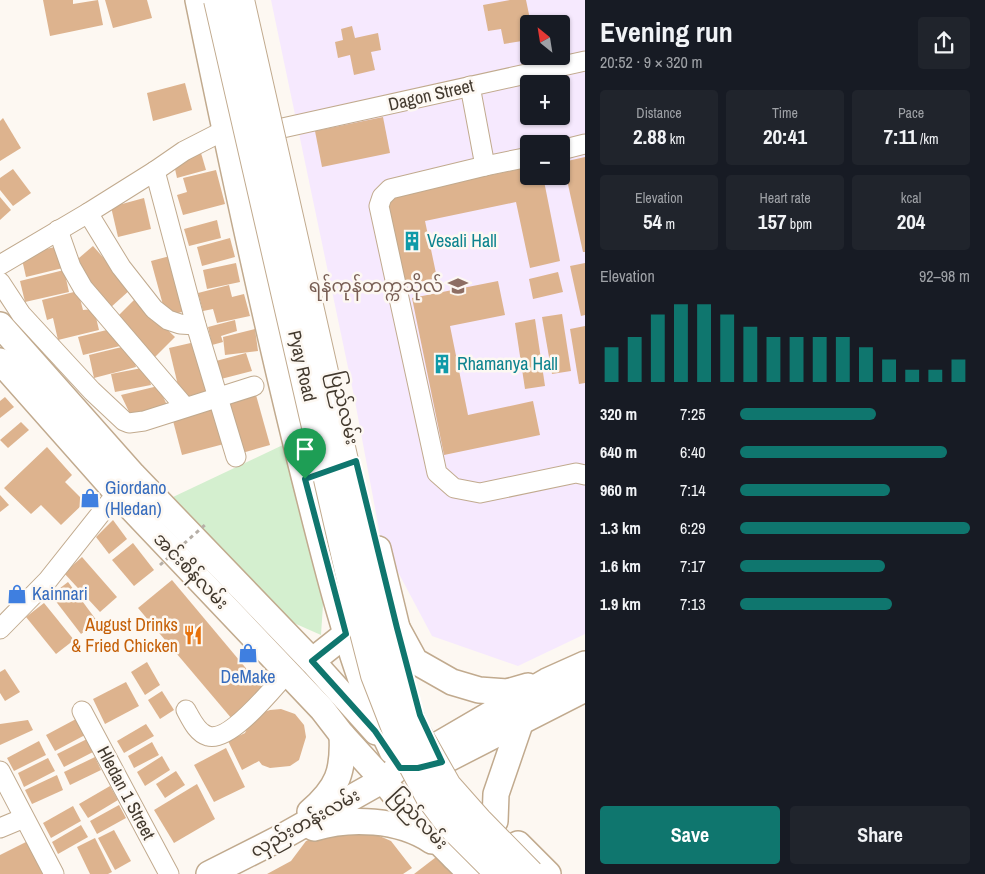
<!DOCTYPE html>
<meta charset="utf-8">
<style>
body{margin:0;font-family:"Archivo Narrow","Noto Sans Myanmar",sans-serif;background:#20242c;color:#f1f3f6;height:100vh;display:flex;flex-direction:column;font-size:19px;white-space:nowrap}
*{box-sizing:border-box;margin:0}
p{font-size:16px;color:#9ea1a6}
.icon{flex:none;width:28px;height:28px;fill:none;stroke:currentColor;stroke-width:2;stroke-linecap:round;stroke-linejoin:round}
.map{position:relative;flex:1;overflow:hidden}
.panel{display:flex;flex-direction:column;background:#171b24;width:400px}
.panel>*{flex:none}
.needle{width:32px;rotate:330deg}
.fabs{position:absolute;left:520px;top:15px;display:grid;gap:10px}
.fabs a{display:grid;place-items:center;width:50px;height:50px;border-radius:5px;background:#171b24;box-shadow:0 1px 4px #0004;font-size:25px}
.pin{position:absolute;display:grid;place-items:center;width:42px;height:42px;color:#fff;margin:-51px -21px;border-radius:50% 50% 50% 0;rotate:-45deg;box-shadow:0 0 5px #0007}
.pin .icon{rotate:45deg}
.round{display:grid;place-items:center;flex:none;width:52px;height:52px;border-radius:5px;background:#20242c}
.headline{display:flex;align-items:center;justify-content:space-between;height:85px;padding:0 15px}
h1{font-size:28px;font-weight:800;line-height:38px}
.metrics{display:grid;grid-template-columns:repeat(3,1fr);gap:8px;height:85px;padding:5px 15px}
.metrics div{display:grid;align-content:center;border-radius:5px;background:#20242c;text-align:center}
.metrics b{font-size:21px;font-weight:800}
.metrics small{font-size:14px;font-weight:400}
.metrics p{font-size:14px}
.chart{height:140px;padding:10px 15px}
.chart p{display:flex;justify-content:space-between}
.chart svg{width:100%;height:90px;margin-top:5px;stroke:#0f766e;stroke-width:6}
.button{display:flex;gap:10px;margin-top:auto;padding:10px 15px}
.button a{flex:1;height:58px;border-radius:5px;background:#0f766e;color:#fff;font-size:20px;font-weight:800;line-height:58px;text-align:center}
.button a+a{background:#20242c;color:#f1f3f6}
ul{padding:0 15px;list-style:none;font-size:16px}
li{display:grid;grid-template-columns:80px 60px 1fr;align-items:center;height:38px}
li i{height:12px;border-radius:6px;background:#0f766e}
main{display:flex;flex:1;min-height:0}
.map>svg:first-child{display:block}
.education{fill:#f6e9fe;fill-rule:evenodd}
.green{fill:#d4efcf}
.building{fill:#ddb38e}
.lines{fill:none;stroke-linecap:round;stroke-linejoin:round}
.minor-casing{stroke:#c1aa8e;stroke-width:21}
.major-casing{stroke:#c1aa8e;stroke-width:28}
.minor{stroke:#fff;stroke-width:19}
.major{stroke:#fff;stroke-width:25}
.highway-bridge-casing{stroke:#c1aa8e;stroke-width:30;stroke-linecap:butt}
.path-bridge{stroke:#b6afa7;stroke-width:3;stroke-dasharray:4 4;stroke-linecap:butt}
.highway-bridge{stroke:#fff;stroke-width:28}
.route-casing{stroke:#fff;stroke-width:10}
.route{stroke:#0f766e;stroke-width:6}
.labels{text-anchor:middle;stroke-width:5;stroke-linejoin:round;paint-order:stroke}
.street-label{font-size:18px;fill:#42392e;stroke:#fdf8f2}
.culture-label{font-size:18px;fill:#0d838f;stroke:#fdf8f2;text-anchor:start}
.education-label{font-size:18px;fill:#785e54;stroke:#fdf8f2;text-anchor:end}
.shop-label{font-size:18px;fill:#366cbe;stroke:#fdf8f2;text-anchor:start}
.food-label{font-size:18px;fill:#c56008;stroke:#fdf8f2;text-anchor:end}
</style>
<main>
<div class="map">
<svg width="585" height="874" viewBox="0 0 585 874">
<rect width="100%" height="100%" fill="#fdf8f2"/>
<!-- education -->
<path class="education" d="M271,0H585V634L518,666L432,636L381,540L354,396ZM529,24H561V56H529ZM529,84H561V116H529ZM529,144H561V176H529Z"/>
<!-- green -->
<path class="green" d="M285,444L324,589L321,635L287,620L173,497Z"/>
<!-- building -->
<g class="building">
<path d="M43,0H73V4L98,0L103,25L50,36Z"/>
<path d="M105,0H147L152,18L113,28Z"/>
<path d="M510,0H526L531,24H529V26L520,28L522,41L504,44L501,29L488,31L483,5Z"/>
<path d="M352,26L355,38L378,33L381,50L371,52L375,70L354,75L350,55L338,58L335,42L343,40L341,29Z"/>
<path d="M185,83L192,110L153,121L147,93Z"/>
<path d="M383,117L390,153L322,167L315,131Z"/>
<path d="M3,118L21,148L0,161V121Z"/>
<path d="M201,153L206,170L177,178L173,160Z"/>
<path d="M585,157V252H583L563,162Z"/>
<path d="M529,167V176H543L560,261L530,268L516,202L425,221L437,278L403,286L385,197Z"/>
<path d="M13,169L31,193L13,206L0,190V178Z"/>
<path d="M216,170L225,204L183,215L177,195L187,192L183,178Z"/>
<path d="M0,197L11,210L0,220Z"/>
<path d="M144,198L151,229L118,237L111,207Z"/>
<path d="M217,220L221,238L189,246L184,229Z"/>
<path d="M230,238L235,257L202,266L197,247Z"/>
<path d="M63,245L67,267L26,277L21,255Z"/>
<path d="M93,246L131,289L110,308L72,264Z"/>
<path d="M170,256L186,311L166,316L151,261Z"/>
<path d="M236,263L240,282L207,289L203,270Z"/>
<path d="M585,263V315L581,316L570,266Z"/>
<path d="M64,270L69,292L25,302L20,281Z"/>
<path d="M558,272L563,292L533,299L529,279Z"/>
<path d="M498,281L505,315L450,326L468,415L533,401L540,435L444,455L412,298Z"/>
<path d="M229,285L232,297L244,294L250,316L217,323L213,309L203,311L198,293Z"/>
<path d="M78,291L83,310L94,309L99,330L58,340L53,318L47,320L42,300Z"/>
<path d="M135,299L175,337L154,358L115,319Z"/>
<path d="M562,314L571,371L552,374L542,317Z"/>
<path d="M535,319L545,386L525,389L515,323Z"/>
<path d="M235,320L237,331L221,336L223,342L212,345L208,327Z"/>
<path d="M585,326V383L579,384L570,329Z"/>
<path d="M115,328L120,346L83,355L78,337Z"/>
<path d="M255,329L258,351L225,355L223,337Z"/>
<path d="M195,342L206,392L181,398L169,348Z"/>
<path d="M130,345L136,367L94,378L89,355Z"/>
<path d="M246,353L252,371L221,379L216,361Z"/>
<path d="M147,367L151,385L115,392L111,374Z"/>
<path d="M158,386L167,405L131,416L121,395Z"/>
<path d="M256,395L270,445L242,453L228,403Z"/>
<path d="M5,397L14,407L0,418V401Z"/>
<path d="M214,406L224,444L182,455L172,417Z"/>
<path d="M21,422L29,430L8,448L0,440Z"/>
<path d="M47,447L72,475L65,482L85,502L61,525L41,505L31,514L4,488Z"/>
<path d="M0,495L9,505L0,512Z"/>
<path d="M113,520L127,539L109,554L96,537Z"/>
<path d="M133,543L154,570L134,586L112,560Z"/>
<path d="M82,557L117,597L100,612L64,573Z"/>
<path d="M172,580L265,691L232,719L138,608Z"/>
<path d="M68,582L97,621L81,634L51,595Z"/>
<path d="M44,603L74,640L56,654L26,617Z"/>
<path d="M147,662L160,685L145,695L131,672Z"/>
<path d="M5,669L20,692L5,701L0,693V672Z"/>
<path d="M126,682L139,706L105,724L93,699Z"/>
<path d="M162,691L174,710L160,719L148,700Z"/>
<path d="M281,709L295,714L304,725L306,737L299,760L290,766L270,768L262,765L259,761L242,770L228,741L245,733L249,724L258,714L270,710Z"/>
<path d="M76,719L85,735L55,751L46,735Z"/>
<path d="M28,720L33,730L0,745V724Z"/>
<path d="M146,724L154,736L124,753L117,741Z"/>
<path d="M87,739L93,752L64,767L57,754Z"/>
<path d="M39,741L46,755L14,771L7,758Z"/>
<path d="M152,742L159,755L134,768L128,756Z"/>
<path d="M226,748L245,787L214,802L194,765Z"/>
<path d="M162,756L170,770L145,786L137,772Z"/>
<path d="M95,757L101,770L70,785L64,772Z"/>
<path d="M48,758L55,771L24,787L18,773Z"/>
<path d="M176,771L185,785L165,798L156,784Z"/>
<path d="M57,775L63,790L32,804L25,790Z"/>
<path d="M197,784L215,819L174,843L154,810Z"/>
<path d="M110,786L118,800L88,818L79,804Z"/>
<path d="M119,805L126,818L97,834L90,821Z"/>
<path d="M73,806L81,821L51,838L43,823Z"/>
<path d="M81,825L88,837L58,854L52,842Z"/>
<path d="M361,828L391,841L412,868L403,874H267L291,861L306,841L330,831Z"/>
<path d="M114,830L131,861L115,870L98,838Z"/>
<path d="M95,838L112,872L108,874H90L77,847Z"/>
<path d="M32,839L50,874H0V855Z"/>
<path d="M457,841L470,874H414Z"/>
</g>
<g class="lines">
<defs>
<g id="minor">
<path d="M470,86L485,166L390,189L382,197L379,206L437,473L454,488L480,493L576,473L585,475"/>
<path d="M278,129L585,61"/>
<path d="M225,130L184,151L155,171L196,325L236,457"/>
<path d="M561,150L585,144"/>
<path d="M485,166L529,157"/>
<path d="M88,213L121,267L154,309L168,320L180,324L196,325"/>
<path d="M58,230L71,267L83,288L185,407"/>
<path d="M0,265L88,213L155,171"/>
<path d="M0,282L21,314L92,391L124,421L129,423L144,421L254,386"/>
<path d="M0,629L48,580L117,493"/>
<path d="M186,710C191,719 197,733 208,736C230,743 273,688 287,673"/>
<path d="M82,711L169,874"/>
<path d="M0,771L54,874"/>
<path d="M0,828L24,818"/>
</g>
<g id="major">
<path d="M198,0C231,161 265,321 305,480C324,555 342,630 369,702C376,719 385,735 392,751"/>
<path d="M0,325L133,475L312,661L376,732"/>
<path d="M0,361L117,493L322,709L342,735L383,780L406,809L471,874"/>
<path d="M378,549L398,632"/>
<path d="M397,628L415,661L452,682L479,690L507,692L528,686"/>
<path d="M312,661L346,634"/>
<path d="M415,768L442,762L585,689"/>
<path d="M422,803L454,857"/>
<path d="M310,812C338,788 344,771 342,735"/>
<path d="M495,821L496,794L521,721"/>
<path d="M314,828C350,817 399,819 432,841"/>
<path d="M518,844L548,874"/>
<path d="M209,874L280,838L383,780L414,756L434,747L547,681L585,664"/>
</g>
</defs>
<!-- minor casing -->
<use href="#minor" class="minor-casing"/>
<!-- major casing -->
<use href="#major" class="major-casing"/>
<!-- minor -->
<use href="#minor" class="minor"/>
<!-- major -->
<use href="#major" class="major"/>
<defs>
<g id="highway-bridge">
<path d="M218,0L356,601L375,675L403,747L430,797L451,825L500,874"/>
<path d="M240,0L375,598L405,703L413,726L447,786L478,821L530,874"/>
</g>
</defs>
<!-- highway-bridge casing -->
<use href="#highway-bridge" class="highway-bridge-casing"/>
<!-- path-bridge -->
<path class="path-bridge" d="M160,565L206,524"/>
<!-- highway-bridge -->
<use href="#highway-bridge" class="highway-bridge"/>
</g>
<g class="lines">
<defs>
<path id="route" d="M356,461L397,628L420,715L442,762L418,768H400L375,731L312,661L346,634L305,479Z"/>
</defs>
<!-- route casing -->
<use href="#route" class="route-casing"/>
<!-- route -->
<use href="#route" class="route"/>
</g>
<!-- icons -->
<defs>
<symbol id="building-bare" viewBox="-9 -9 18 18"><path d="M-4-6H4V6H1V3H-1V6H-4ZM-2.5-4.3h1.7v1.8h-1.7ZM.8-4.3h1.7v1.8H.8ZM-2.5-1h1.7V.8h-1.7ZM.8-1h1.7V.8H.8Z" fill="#0f9aa8" stroke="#fdf8f2" stroke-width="2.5" paint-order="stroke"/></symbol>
<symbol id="university-bare" viewBox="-9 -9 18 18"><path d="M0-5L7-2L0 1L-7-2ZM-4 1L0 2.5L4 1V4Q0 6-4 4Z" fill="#8d6e63" stroke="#fdf8f2" stroke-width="2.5" paint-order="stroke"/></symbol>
<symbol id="shop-bare" viewBox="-9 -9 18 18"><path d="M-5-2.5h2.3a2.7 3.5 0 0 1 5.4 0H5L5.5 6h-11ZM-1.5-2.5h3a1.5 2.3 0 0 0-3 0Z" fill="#3f7fe0" stroke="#fdf8f2" stroke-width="2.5" paint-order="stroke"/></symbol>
<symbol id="restaurant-bare" viewBox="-9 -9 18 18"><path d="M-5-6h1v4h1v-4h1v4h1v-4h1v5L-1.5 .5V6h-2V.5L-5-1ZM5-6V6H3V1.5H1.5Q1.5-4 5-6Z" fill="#e8710a" stroke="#fdf8f2" stroke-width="2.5" paint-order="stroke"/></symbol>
</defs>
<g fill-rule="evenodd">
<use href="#building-bare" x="398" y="227" width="28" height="28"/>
<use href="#university-bare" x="444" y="272" width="28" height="28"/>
<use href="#building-bare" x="428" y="350" width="28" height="28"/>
<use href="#shop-bare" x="76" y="484" width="28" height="28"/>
<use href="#shop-bare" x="3" y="580" width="28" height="28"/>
<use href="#restaurant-bare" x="179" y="621" width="28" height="28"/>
<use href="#shop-bare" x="234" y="639" width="28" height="28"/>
</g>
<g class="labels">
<!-- street labels -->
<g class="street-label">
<text transform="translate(431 95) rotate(-13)" y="6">Dagon Street</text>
<text transform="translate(302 366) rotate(77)" y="6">Pyay Road</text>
<text transform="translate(344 408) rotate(77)" y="6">ပြည်လမ်း</text>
<text transform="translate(191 571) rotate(46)" y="6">အင်းစိန်လမ်း</text>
<text transform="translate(126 793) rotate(62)" y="6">Hledan 1 Street</text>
<text transform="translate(419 819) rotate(47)" y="6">ပြည်လမ်း</text>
<text transform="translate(305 823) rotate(-29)" y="6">လှည်းတန်းလမ်း</text>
</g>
<!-- culture labels -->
<g class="culture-label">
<text x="427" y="247">Vesali Hall</text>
<text x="457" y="370">Rhamanya Hall</text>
</g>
<!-- education labels -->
<g class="education-label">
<text x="443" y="292">ရန်ကုန်တက္ကသိုလ်</text>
</g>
<!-- shop labels -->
<g class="shop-label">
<text x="105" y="494">Giordano<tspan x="105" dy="21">(Hledan)</tspan></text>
<text x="32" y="600">Kainnari</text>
<text x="248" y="683" text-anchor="middle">DeMake</text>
</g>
<!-- food labels -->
<g class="food-label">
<text x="178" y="631">August Drinks<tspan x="178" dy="21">&amp; Fried Chicken</tspan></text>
</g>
</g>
</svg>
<div class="fabs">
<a><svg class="needle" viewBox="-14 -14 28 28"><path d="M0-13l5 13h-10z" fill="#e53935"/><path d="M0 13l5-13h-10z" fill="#9ea1a6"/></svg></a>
<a>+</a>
<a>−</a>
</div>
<div class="pin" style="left:305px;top:479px;background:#1e9e55"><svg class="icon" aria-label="arrive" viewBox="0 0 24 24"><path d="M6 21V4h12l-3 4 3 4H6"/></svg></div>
</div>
<section class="panel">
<div class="headline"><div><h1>Evening run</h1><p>20:52 · 9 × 320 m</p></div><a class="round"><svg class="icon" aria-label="share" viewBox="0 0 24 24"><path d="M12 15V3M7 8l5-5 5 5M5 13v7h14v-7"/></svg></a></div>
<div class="metrics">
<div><p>Distance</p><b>2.88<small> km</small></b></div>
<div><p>Time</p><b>20:41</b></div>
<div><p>Pace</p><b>7:11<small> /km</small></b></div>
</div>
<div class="metrics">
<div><p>Elevation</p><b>54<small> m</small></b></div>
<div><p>Heart rate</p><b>157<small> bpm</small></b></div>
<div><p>kcal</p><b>204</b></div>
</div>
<div class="chart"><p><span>Elevation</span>92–98 m</p>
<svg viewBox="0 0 160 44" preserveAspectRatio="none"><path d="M5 44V27M15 44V22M25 44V11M35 44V6M45 44V6M55 44V11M65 44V17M75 44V22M85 44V22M95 44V22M105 44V22M115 44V27M125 44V33M135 44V38M145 44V38M155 44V33"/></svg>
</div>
<ul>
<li><b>320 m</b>7:25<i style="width:59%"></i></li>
<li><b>640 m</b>6:40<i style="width:90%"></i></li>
<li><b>960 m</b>7:14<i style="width:65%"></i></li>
<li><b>1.3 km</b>6:29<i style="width:100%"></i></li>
<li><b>1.6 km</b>7:17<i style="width:63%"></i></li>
<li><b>1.9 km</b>7:13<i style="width:66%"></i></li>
</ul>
<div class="button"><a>Save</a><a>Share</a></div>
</section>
</main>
